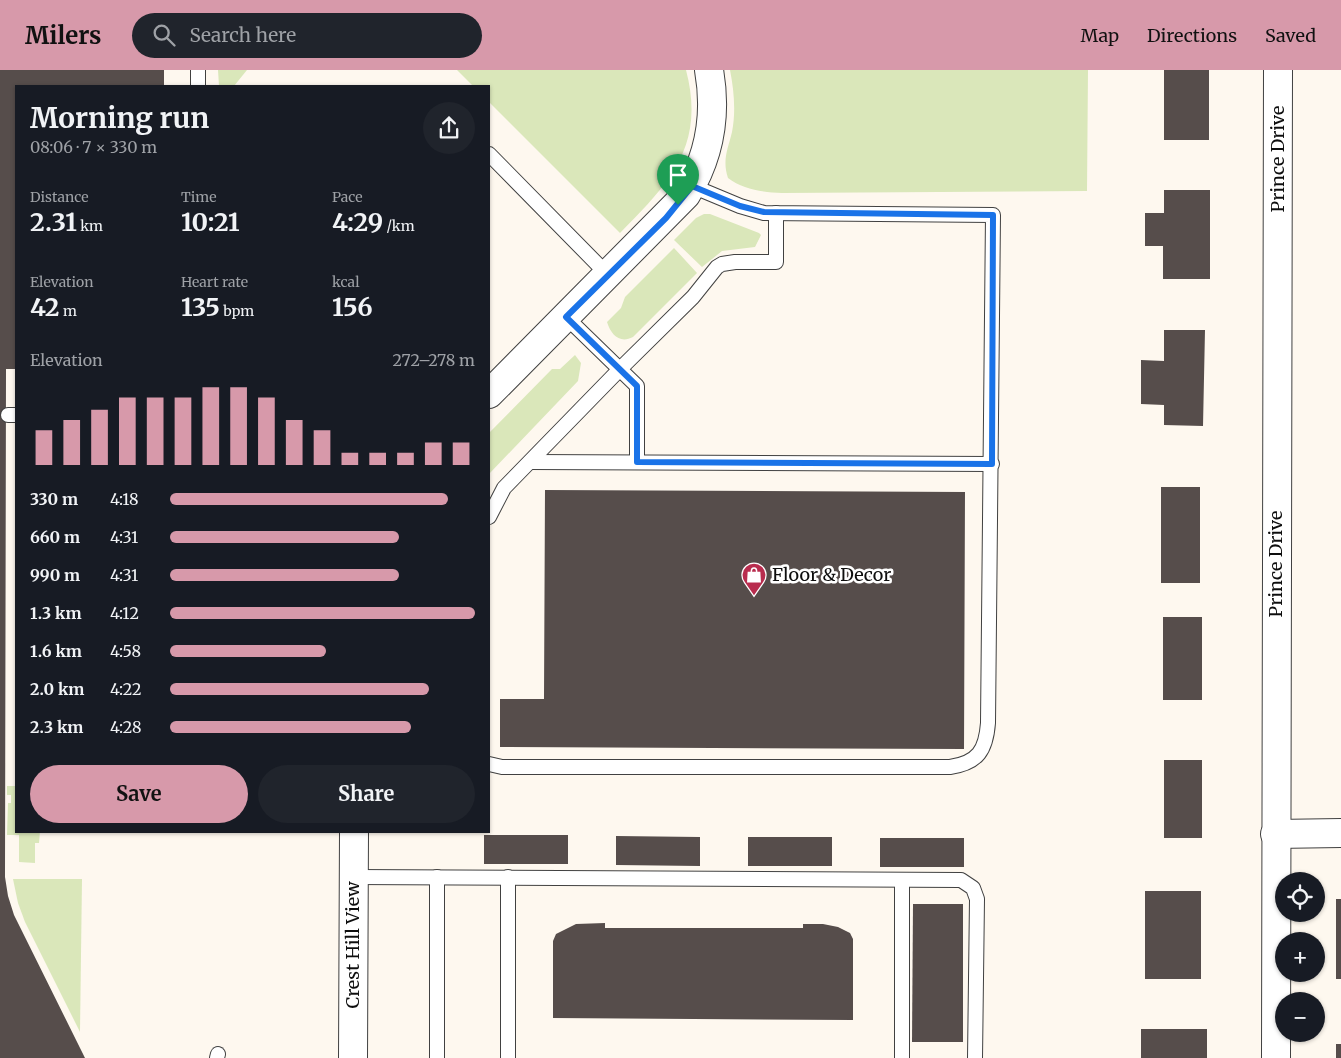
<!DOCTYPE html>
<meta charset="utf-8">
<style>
body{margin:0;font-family:Merriweather,serif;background:#20242c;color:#f1f3f6;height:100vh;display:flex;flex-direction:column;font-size:19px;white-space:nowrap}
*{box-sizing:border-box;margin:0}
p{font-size:16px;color:#9ea1a6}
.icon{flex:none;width:28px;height:28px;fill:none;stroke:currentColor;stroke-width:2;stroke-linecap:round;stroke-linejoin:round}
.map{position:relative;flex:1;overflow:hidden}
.panel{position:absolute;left:15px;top:15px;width:475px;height:748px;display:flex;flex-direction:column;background:#171b24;border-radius:0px;box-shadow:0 1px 4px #0004}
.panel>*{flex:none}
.controls{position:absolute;left:1275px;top:802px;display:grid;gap:10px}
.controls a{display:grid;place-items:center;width:50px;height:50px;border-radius:50%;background:#171b24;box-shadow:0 1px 4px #0004;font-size:25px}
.pin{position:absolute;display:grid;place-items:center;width:42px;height:42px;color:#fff;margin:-51px -21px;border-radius:50% 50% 50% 0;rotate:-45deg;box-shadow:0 0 5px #0007}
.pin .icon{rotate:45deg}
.round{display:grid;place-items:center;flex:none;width:52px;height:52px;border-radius:26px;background:#20242c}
.overview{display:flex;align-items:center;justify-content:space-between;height:85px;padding:0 15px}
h1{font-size:28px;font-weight:700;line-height:38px}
.metrics{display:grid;grid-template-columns:repeat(3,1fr);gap:8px;height:85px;padding:5px 15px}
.metrics div{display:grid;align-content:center}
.metrics b{font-size:25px;font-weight:700}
.metrics small{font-size:14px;font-weight:400}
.metrics p{font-size:14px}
.chart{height:140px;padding:10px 15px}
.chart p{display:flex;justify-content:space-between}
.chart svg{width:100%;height:90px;margin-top:5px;stroke:#d799aa;stroke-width:6}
.action{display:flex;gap:10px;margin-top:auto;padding:10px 15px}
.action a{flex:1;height:58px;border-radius:30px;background:#d799aa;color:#111;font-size:20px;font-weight:700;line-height:58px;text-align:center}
.action a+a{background:#20242c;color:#f1f3f6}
ul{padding:0 15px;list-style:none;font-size:16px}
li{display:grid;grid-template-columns:80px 60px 1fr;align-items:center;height:38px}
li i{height:12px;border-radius:6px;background:#d799aa}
header{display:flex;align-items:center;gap:30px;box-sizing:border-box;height:70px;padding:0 25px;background:#d799aa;color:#111}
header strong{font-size:24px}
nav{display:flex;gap:28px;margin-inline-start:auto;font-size:18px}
.search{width:350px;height:45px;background:#20242c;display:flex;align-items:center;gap:12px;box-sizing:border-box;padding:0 18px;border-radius:28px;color:#9ea1a6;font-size:19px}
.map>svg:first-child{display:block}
.green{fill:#dae7ba}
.building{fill:#564d4b}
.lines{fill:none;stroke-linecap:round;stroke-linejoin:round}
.service-casing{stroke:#414141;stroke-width:16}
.minor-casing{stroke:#414141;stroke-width:30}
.service{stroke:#fff;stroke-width:14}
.minor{stroke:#fff;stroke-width:28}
.route-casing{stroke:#fff;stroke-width:10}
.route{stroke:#1a73e8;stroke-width:6}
.labels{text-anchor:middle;stroke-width:5;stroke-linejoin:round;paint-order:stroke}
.street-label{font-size:18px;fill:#0e0e0e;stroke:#fff}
.poi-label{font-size:18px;fill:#0e0e0e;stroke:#fff;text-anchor:start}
</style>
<header>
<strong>Milers</strong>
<div class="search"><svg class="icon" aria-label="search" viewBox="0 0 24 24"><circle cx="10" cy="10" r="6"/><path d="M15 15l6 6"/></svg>Search here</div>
<nav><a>Map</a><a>Directions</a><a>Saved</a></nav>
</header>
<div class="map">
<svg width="1341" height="988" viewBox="0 0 1341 988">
<rect width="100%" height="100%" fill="#fef8ef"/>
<!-- green -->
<g class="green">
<path d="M218,0H247L234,16H219Z"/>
<path d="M457,0H686C706,76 669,113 620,163L489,32V16H473Z"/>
<path d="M730,0H1088L1087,121L782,123C764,122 743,120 728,108C722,90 728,79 732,62C736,42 734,20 730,0Z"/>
<path d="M704,144H710L759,163L761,165L755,177L722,181L702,197L674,170L696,148Z"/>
<path d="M674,178L697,203L633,267C620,274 611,265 607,252L621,238L625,227Z"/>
<path d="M575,285L581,293L578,311L489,404V363L552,299H560Z"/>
<path d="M7,716H16V761H40L39,773H35V793L19,792V765H7L8,733H11V725H7Z"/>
<path d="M13,809H82L80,962L25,852L18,833Z"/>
</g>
<!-- building -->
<g class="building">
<path d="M0,0H164V16H16V299H6L5,807L8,826L14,845L85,988H0Z"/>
<rect x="1164" y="0" width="45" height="70"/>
<path d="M1164,120H1210V209H1163V176H1145V143H1164Z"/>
<path d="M1164,260H1205L1203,356L1164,355V335L1141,334V290L1164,291Z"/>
<rect x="1161" y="417" width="39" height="96"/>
<path d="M545,420L965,422L964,679L500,677V629H544Z"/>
<rect x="1163" y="547" width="39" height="83"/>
<rect x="1164" y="690" width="38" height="78"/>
<rect x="484" y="765" width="84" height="29"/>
<path d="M616,766L700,767V796L616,795Z"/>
<rect x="748" y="767" width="84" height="29"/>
<rect x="880" y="768" width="84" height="29"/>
<rect x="1145" y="821" width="56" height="88"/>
<rect x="1336" y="829" width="5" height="80"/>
<path d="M913,834H963V972H912Z"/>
<path d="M605,853V858H803V854H823L838,857L850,863L853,869V950L553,948V871L556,864L576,854Z"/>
<rect x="1141" y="959" width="66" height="29"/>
<rect x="1336" y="974" width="5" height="14"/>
</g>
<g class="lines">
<defs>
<g id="service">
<path d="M198,0V16"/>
<path d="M489,84L608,205"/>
<path d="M566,247L637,316V392"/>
<path d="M8,345H16"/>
<path d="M530,392L992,394"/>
<path d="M489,447L504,418L620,299L693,227L717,197L722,194L735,192H776V143"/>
<path d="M489,694L502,697H950C978,693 986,680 988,653L993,145L764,143L740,136L692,116"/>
<path d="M353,807L961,810L973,818L977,829L975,988"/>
<path d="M437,807V988"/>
<path d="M902,810V988"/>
<path d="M217,988L218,984"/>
<path d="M508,988V807"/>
</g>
<g id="minor">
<path d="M489,324L686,125C710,86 717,45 709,0"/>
<path d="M1275,764L1341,763"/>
<path d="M353,988L354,761"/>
<path d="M1276,988L1278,0"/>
</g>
</defs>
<!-- service casing -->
<use href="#service" class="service-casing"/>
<!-- minor casing -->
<use href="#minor" class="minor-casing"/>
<!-- service -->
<use href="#service" class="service"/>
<!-- minor -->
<use href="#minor" class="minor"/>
</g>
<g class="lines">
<defs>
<path id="route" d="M692,116L740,136L764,142L993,145L992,394L637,392V316L566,247L666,148Z"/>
</defs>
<!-- route casing -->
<use href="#route" class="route-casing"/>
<!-- route -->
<use href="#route" class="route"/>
</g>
<!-- icons -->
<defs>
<symbol id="shop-pin" viewBox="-11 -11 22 30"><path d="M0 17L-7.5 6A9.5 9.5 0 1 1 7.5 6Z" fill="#b82c4e" stroke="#fff"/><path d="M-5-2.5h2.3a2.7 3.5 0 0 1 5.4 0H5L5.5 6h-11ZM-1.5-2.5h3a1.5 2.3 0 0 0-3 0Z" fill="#fff"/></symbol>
</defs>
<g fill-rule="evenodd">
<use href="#shop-pin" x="740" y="491" width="28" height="38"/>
</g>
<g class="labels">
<!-- street labels -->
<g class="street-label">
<text transform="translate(1278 89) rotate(-90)" y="6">Prince Drive</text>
<text transform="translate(1276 494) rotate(-90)" y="6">Prince Drive</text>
<text transform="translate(353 875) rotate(-90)" y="6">Crest Hill View</text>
</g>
<!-- poi labels -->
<g class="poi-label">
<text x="772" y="511">Floor &amp; Decor</text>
</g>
</g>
</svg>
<div class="controls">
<a><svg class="icon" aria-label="locate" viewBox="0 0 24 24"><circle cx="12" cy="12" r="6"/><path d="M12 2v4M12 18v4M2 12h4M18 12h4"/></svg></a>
<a>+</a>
<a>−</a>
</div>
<div class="pin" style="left:678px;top:135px;background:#1e9e55"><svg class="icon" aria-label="arrive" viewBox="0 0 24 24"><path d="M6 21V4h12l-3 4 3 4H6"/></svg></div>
<section class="panel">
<div class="overview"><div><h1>Morning run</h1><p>08:06 · 7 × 330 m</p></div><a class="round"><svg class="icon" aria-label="share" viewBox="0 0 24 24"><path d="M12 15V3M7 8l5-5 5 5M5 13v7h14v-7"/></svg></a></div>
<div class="metrics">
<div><p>Distance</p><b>2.31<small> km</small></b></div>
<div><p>Time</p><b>10:21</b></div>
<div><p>Pace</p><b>4:29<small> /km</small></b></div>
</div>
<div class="metrics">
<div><p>Elevation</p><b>42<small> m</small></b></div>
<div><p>Heart rate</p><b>135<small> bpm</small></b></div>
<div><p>kcal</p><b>156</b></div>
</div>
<div class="chart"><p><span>Elevation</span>272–278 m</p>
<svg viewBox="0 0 160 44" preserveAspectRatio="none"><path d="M5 44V27M15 44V22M25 44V17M35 44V11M45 44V11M55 44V11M65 44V6M75 44V6M85 44V11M95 44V22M105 44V27M115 44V38M125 44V38M135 44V38M145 44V33M155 44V33"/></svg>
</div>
<ul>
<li><b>330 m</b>4:18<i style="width:91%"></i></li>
<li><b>660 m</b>4:31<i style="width:75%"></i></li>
<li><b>990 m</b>4:31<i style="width:75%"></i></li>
<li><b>1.3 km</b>4:12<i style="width:100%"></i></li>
<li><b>1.6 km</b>4:58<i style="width:51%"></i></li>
<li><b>2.0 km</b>4:22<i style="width:85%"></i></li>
<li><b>2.3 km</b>4:28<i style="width:79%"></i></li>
</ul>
<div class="action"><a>Save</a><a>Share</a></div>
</section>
</div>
